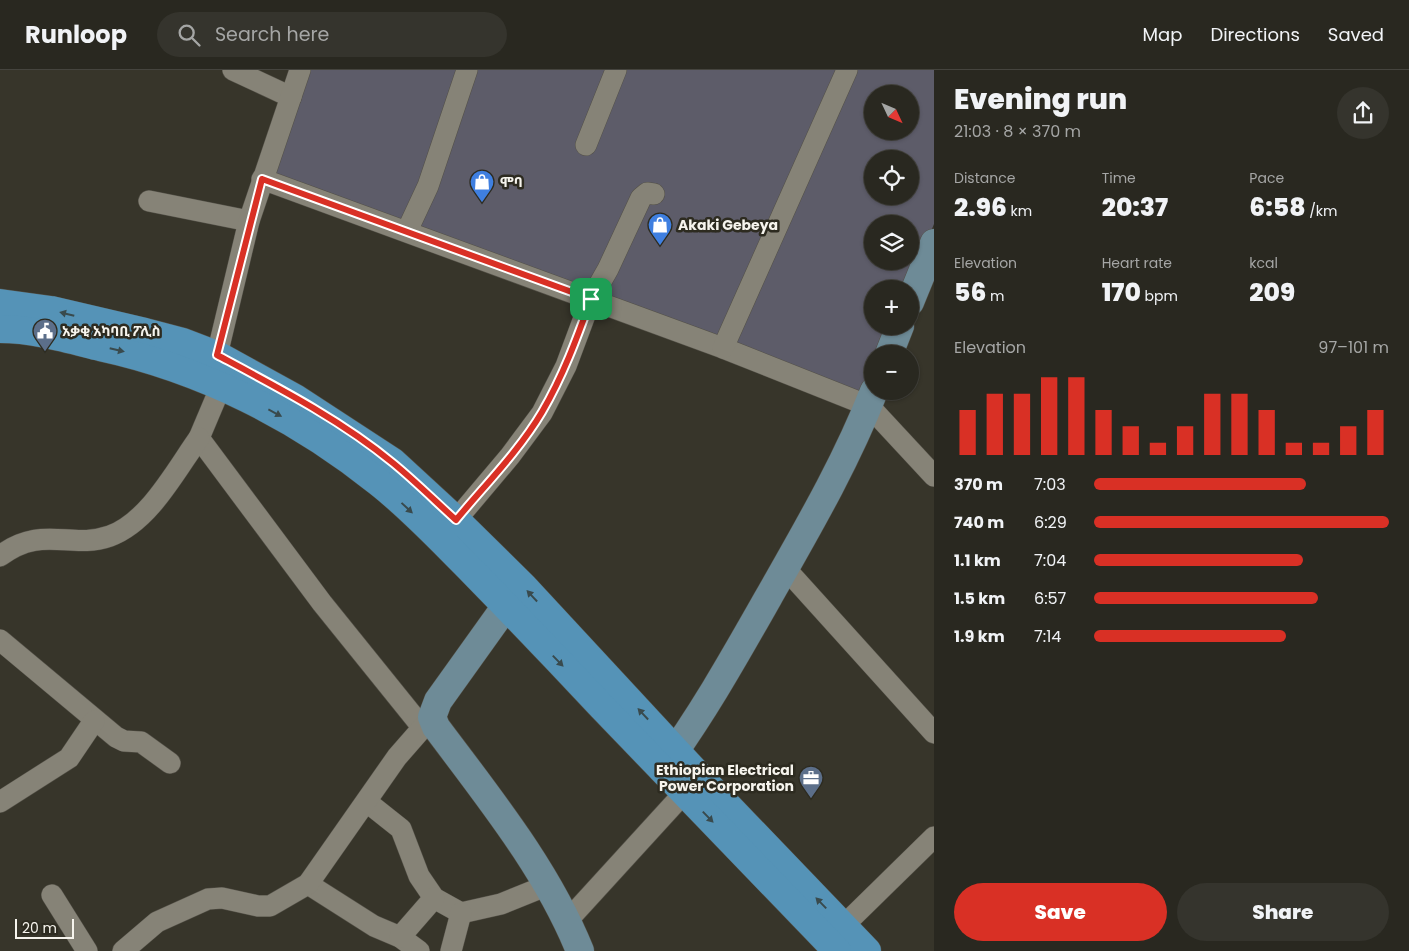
<!DOCTYPE html>
<meta charset="utf-8">
<style>
body{margin:0;font-family:Poppins,"Noto Sans Ethiopic",sans-serif;background:#35342d;color:#f1f3f6;height:100vh;display:flex;flex-direction:column;font-size:19px;white-space:nowrap}
*{box-sizing:border-box;margin:0}
p{font-size:16px;color:#a5a6a5}
.icon{flex:none;width:28px;height:28px;fill:none;stroke:currentColor;stroke-width:2;stroke-linecap:round;stroke-linejoin:round}
.map{position:relative;flex:1;overflow:hidden}
.drawer{display:flex;flex-direction:column;background:#292820;width:475px}
.drawer>*{flex:none}
.needle{width:32px;rotate:134deg}
.fabs{position:absolute;left:864px;top:15px;display:grid;gap:10px}
.fabs a{display:grid;place-items:center;width:55px;height:55px;border-radius:50%;background:#292820;box-shadow:0 1px 4px #0004,0 0 0 1px #45443e;font-size:25px}
.scale{position:absolute;left:15px;bottom:12px;width:59px;box-sizing:border-box;padding-left:5px;border:2px solid #f6f4ed;border-top:0;font-size:14px;line-height:18px;white-space:nowrap;color:#f6f4ed;-webkit-text-stroke:4px #2d2b20;paint-order:stroke}
.pin{position:absolute;display:grid;place-items:center;width:42px;height:42px;color:#fff;margin:-21px;border-radius:10px;box-shadow:0 2px 8px #0006}
.round{display:grid;place-items:center;flex:none;width:52px;height:52px;border-radius:26px;background:#35342d}
.overview{display:flex;align-items:center;justify-content:space-between;height:85px;padding:0 20px}
h1{font-size:28px;font-weight:800;line-height:38px}
.metrics{display:grid;grid-template-columns:repeat(3,1fr);gap:8px;height:85px;padding:5px 20px}
.metrics div{display:grid;align-content:center}
.metrics b{font-size:25px;font-weight:800}
.metrics small{font-size:14px;font-weight:400}
.metrics p{font-size:14px}
.chart{height:140px;padding:10px 20px}
.chart p{display:flex;justify-content:space-between}
.chart svg{width:100%;height:90px;margin-top:5px;stroke:#d93025;stroke-width:6}
.button{display:flex;gap:10px;margin-top:auto;padding:10px 20px}
.button a{flex:1;height:58px;border-radius:30px;background:#d93025;color:#fff;font-size:20px;font-weight:800;line-height:58px;text-align:center}
.button a+a{background:#35342d;color:#f1f3f6}
ul{padding:0 20px;list-style:none;font-size:16px}
li{display:grid;grid-template-columns:80px 60px 1fr;align-items:center;height:38px}
li i{height:12px;border-radius:6px;background:#d93025}
header{display:flex;align-items:center;gap:30px;box-sizing:border-box;height:70px;padding:0 25px;background:#292820;border-bottom:1px solid #45443e}
header strong{font-size:24px}
nav{display:flex;gap:28px;margin-inline-start:auto;font-size:18px}
.search{width:350px;height:45px;background:#35342d;display:flex;align-items:center;gap:12px;box-sizing:border-box;padding:0 18px;border-radius:28px;color:#a5a6a5;font-size:19px}
main{display:flex;flex:1;min-height:0}
.map>svg:first-child{display:block}
.building{fill:#5d5c69;fill-rule:evenodd}
.lines{fill:none;stroke-linecap:round;stroke-linejoin:round}
.street-casing{stroke:#535047;stroke-width:22}
.secondary-casing{stroke:#535047;stroke-width:29}
.primary-casing{stroke:#535047;stroke-width:29}
.street{stroke:#868377;stroke-width:21}
.secondary{stroke:#6e8b97;stroke-width:28}
.primary{stroke:#5593b7;stroke-width:28}
.oneway{fill:#394a4d}
.route-casing{stroke:#fff;stroke-width:10}
.route{stroke:#d93025;stroke-width:6}
.labels{text-anchor:middle;stroke-width:5;stroke-linejoin:round;paint-order:stroke}
.poi-label{font-size:14px;font-weight:bold;fill:#f6f4ed;stroke:#2d2b20;text-anchor:start}
</style>
<header>
<strong>Runloop</strong>
<div class="search"><svg class="icon" aria-label="search" viewBox="0 0 24 24"><circle cx="10" cy="10" r="6"/><path d="M15 15l6 6"/></svg>Search here</div>
<nav><a>Map</a><a>Directions</a><a>Saved</a></nav>
</header>
<main>
<div class="map">
<svg width="934" height="881" viewBox="0 0 934 881">
<rect width="100%" height="100%" fill="#37352a"/>
<!-- building -->
<path class="building" d="M300,0H934V154L907,219H872V256H892L881,284H872V304L863,327L262,109ZM872,24H910V61H872ZM872,89H910V126H872ZM872,154H910V191H872Z"/>
<g class="lines">
<defs>
<g id="street">
<path d="M233,0L291,27"/>
<path d="M586,75L616,0"/>
<path d="M262,109L723,278L869,336L934,406"/>
<path d="M149,131L249,151"/>
<path d="M407,161L428,116L467,0"/>
<path d="M723,278L847,0"/>
<path d="M217,285L249,151L300,0"/>
<path d="M221,316L199,368L322,533L422,657"/>
<path d="M456,450L510,386L542,343L566,296L591,229L608,199L641,128L647,123L654,124"/>
<path d="M0,486C42,454 70,480 110,466C149,452 176,400 199,368"/>
<path d="M785,498L934,663"/>
<path d="M0,570L116,667L124,671L141,672L170,693"/>
<path d="M0,732L69,688L94,651"/>
<path d="M367,732L401,759L419,806L434,828L461,843L501,834L548,815"/>
<path d="M308,814L374,856L400,867L419,881"/>
<path d="M52,825L87,881"/>
<path d="M568,850L684,723"/>
<path d="M833,866L934,767"/>
<path d="M400,867L434,828"/>
<path d="M123,881L157,852L208,829L222,828L258,836H270L308,814L397,687L432,647"/>
<path d="M451,881L461,843"/>
</g>
<g id="secondary">
<path d="M910,232L934,173"/>
<path d="M889,284L900,256"/>
<path d="M506,536L438,631L432,647L436,657C489,728 547,799 580,881"/>
<path d="M662,699C702,645 735,586 768,528C806,461 846,393 874,321"/>
</g>
<g id="primary">
<path d="M0,233L51,240L145,262L183,272L217,285L295,328L393,392L456,450L524,517L701,708L867,881"/>
<path d="M0,259C34,259 68,269 100,277C202,299 297,347 378,412C410,437 439,468 468,497C513,543 558,590 602,637C680,718 759,799 837,881"/>
</g>
</defs>
<!-- street casing -->
<use href="#street" class="street-casing"/>
<!-- secondary casing -->
<use href="#secondary" class="secondary-casing"/>
<!-- primary casing -->
<use href="#primary" class="primary-casing"/>
<!-- street -->
<use href="#street" class="street"/>
<!-- secondary -->
<use href="#secondary" class="secondary"/>
<!-- primary -->
<use href="#primary" class="primary"/>
</g>
<!-- one-way arrows -->
<defs><path id="oneway-solid" d="M-6-.8H1V-3.2L6.5 0L1 3.2V.8H-6Z" transform="scale(1.25)"/></defs>
<g class="oneway">
<use href="#oneway-solid" transform="translate(67 244) rotate(-166)"/>
<use href="#oneway-solid" transform="translate(117 280) rotate(13)"/>
<use href="#oneway-solid" transform="translate(275 343) rotate(28)"/>
<use href="#oneway-solid" transform="translate(407 438) rotate(43)"/>
<use href="#oneway-solid" transform="translate(532 526) rotate(-133)"/>
<use href="#oneway-solid" transform="translate(558 591) rotate(46)"/>
<use href="#oneway-solid" transform="translate(643 644) rotate(-133)"/>
<use href="#oneway-solid" transform="translate(708 747) rotate(46)"/>
<use href="#oneway-solid" transform="translate(821 833) rotate(-134)"/>
</g>
<g class="lines">
<defs>
<path id="route" d="M262,109L591,229C577,268 563,306 542,342C519,381 485,415 456,450C435,431 415,411 393,393C341,350 277,317 217,285Z"/>
</defs>
<!-- route casing -->
<use href="#route" class="route-casing"/>
<!-- route -->
<use href="#route" class="route"/>
</g>
<!-- icons -->
<defs>
<symbol id="shop-pin" viewBox="-11 -11 22 30"><path d="M0 17L-7.5 6A9.5 9.5 0 1 1 7.5 6Z" fill="#3f7fe0" stroke="#2d2b20"/><path d="M-5-2.5h2.3a2.7 3.5 0 0 1 5.4 0H5L5.5 6h-11ZM-1.5-2.5h3a1.5 2.3 0 0 0-3 0Z" fill="#fff"/></symbol>
<symbol id="civic-pin" viewBox="-11 -11 22 30"><path d="M0 17L-7.5 6A9.5 9.5 0 1 1 7.5 6Z" fill="#5c6f8a" stroke="#2d2b20"/><path d="M-.6-6.5H3V-4.5H.6V-3L4-1V1h2V6H-6V1h2V-1L-.6-3ZM-1.2 2.5V6h2.4V2.5Z" fill="#fff"/></symbol>
<symbol id="office-pin" viewBox="-11 -11 22 30"><path d="M0 17L-7.5 6A9.5 9.5 0 1 1 7.5 6Z" fill="#5c6f8a" stroke="#2d2b20"/><path d="M-6-3h4V-5.5h4V-3h4V5H-6ZM-1-4.5V-3h2v-1.5ZM-6 0V1H6V0Z" fill="#fff"/></symbol>
</defs>
<g fill-rule="evenodd">
<use href="#shop-pin" x="468" y="98" width="28" height="38"/>
<use href="#shop-pin" x="646" y="141" width="28" height="38"/>
<use href="#civic-pin" x="31" y="247" width="28" height="38"/>
<use href="#office-pin" x="797" y="694" width="28" height="38"/>
</g>
<g class="labels">
<!-- poi labels -->
<g class="poi-label">
<text x="500" y="117">ሞባ</text>
<text x="678" y="160">Akaki Gebeya</text>
<text x="62" y="266">አቃቂ አካባቢ ፖሊስ</text>
<text x="794" y="705" text-anchor="end">Ethiopian Electrical<tspan x="794" dy="16">Power Corporation</tspan></text>
</g>
</g>
</svg>
<div class="fabs">
<a><svg class="needle" viewBox="-14 -14 28 28"><path d="M0-13l5 13h-10z" fill="#e53935"/><path d="M0 13l5-13h-10z" fill="#a5a6a5"/></svg></a>
<a><svg class="icon" aria-label="locate" viewBox="0 0 24 24"><circle cx="12" cy="12" r="6"/><path d="M12 2v4M12 18v4M2 12h4M18 12h4"/></svg></a>
<a><svg class="icon" aria-label="layers" viewBox="0 0 24 24"><path d="M12 4l9 5-9 5-9-5zM3 14l9 5 9-5"/></svg></a>
<a>+</a>
<a>−</a>
</div>
<div class="scale">20 m</div>
<div class="pin" style="left:591px;top:229px;background:#1e9e55"><svg class="icon" aria-label="arrive" viewBox="0 0 24 24"><path d="M6 21V4h12l-3 4 3 4H6"/></svg></div>
</div>
<section class="drawer">
<div class="overview"><div><h1>Evening run</h1><p>21:03 · 8 × 370 m</p></div><a class="round"><svg class="icon" aria-label="share" viewBox="0 0 24 24"><path d="M12 15V3M7 8l5-5 5 5M5 13v7h14v-7"/></svg></a></div>
<div class="metrics">
<div><p>Distance</p><b>2.96<small> km</small></b></div>
<div><p>Time</p><b>20:37</b></div>
<div><p>Pace</p><b>6:58<small> /km</small></b></div>
</div>
<div class="metrics">
<div><p>Elevation</p><b>56<small> m</small></b></div>
<div><p>Heart rate</p><b>170<small> bpm</small></b></div>
<div><p>kcal</p><b>209</b></div>
</div>
<div class="chart"><p><span>Elevation</span>97–101 m</p>
<svg viewBox="0 0 160 44" preserveAspectRatio="none"><path d="M5 44V22M15 44V14M25 44V14M35 44V6M45 44V6M55 44V22M65 44V30M75 44V38M85 44V30M95 44V14M105 44V14M115 44V22M125 44V38M135 44V38M145 44V30M155 44V22"/></svg>
</div>
<ul>
<li><b>370 m</b>7:03<i style="width:72%"></i></li>
<li><b>740 m</b>6:29<i style="width:100%"></i></li>
<li><b>1.1 km</b>7:04<i style="width:71%"></i></li>
<li><b>1.5 km</b>6:57<i style="width:76%"></i></li>
<li><b>1.9 km</b>7:14<i style="width:65%"></i></li>
</ul>
<div class="button"><a>Save</a><a>Share</a></div>
</section>
</main>
